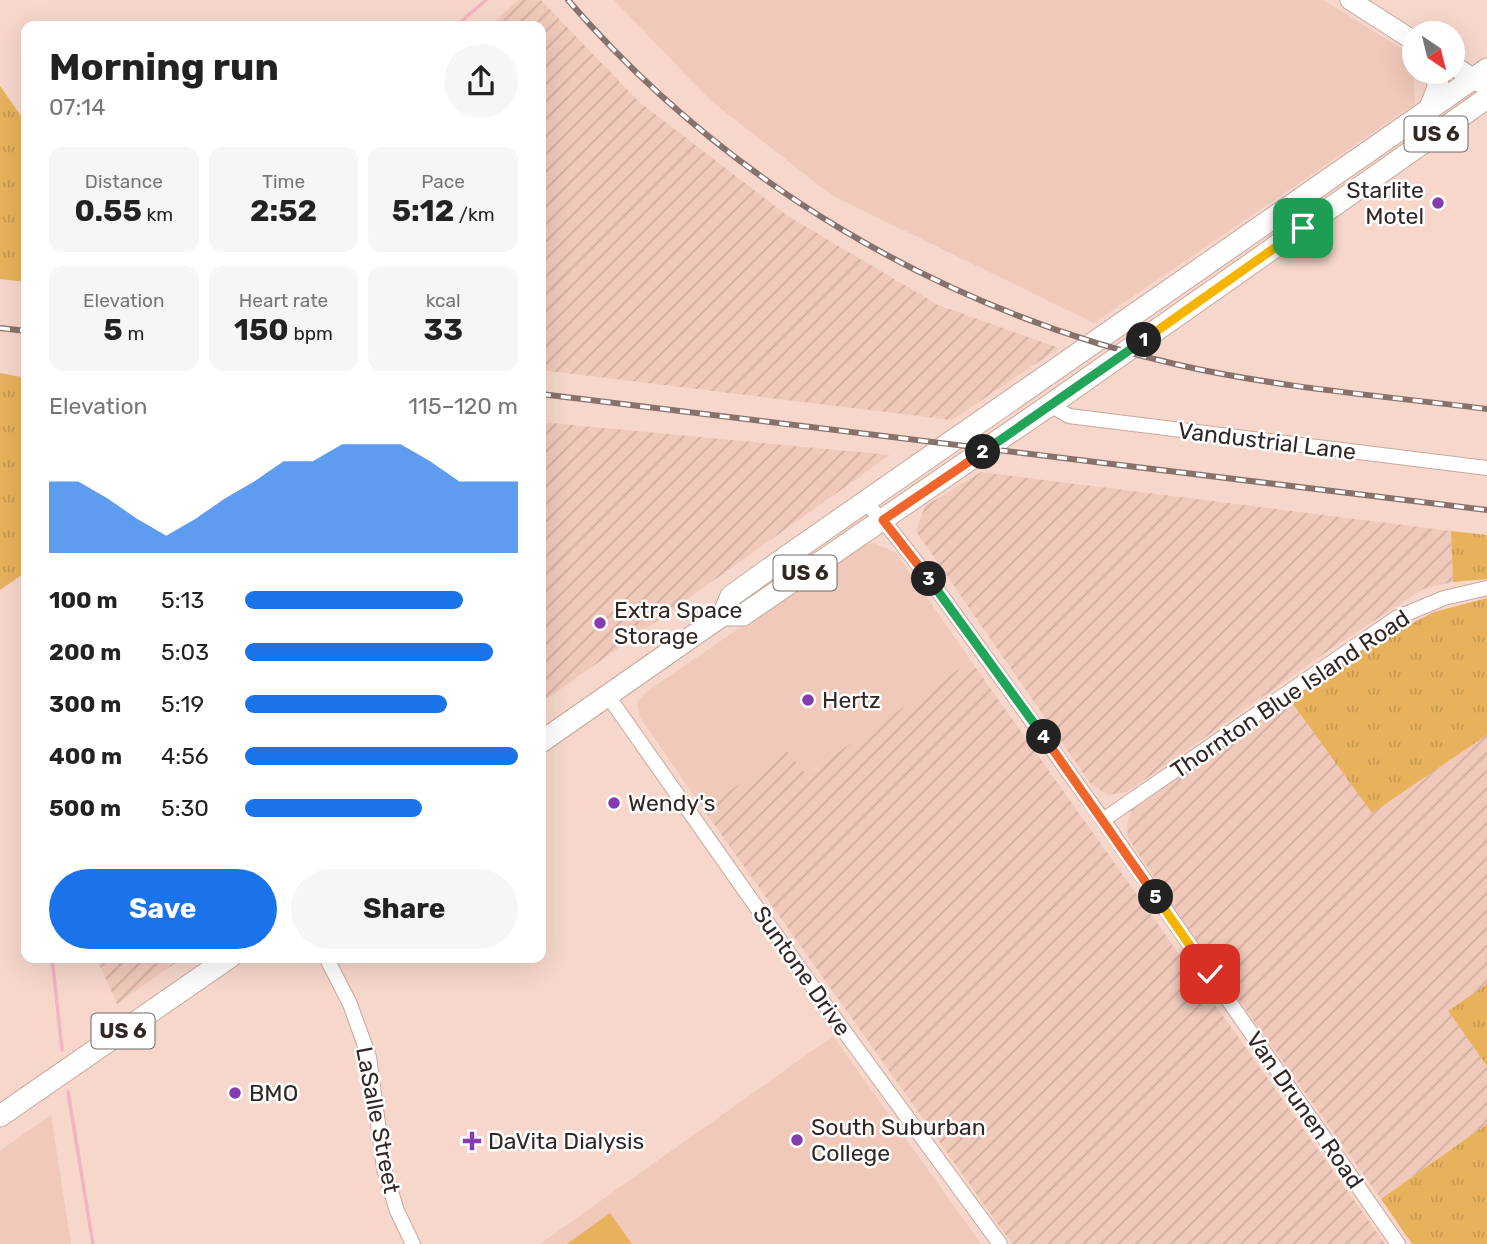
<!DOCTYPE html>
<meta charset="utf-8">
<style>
body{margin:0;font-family:Rubik,sans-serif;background:#f6f6f6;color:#222;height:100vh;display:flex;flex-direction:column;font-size:26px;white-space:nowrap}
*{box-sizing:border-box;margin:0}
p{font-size:23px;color:#767676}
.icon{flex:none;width:38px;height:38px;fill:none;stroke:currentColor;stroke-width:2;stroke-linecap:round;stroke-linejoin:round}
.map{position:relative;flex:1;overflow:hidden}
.panel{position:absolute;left:21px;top:21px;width:525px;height:942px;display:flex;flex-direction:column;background:#fff;border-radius:14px;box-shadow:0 7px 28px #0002}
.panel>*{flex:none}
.needle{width:46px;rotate:145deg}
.buttons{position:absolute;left:1402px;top:21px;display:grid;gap:14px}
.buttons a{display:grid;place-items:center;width:63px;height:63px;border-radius:50%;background:#fff;box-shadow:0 7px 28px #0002;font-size:35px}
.pin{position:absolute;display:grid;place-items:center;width:60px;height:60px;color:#fff;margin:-30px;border-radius:14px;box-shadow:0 4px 10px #0006}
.km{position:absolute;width:35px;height:35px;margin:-18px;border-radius:50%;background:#222;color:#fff;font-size:19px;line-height:35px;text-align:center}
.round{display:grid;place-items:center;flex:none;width:74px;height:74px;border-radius:37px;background:#f6f6f6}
.overview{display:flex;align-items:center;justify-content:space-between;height:119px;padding:0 28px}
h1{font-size:38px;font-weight:700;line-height:52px}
.metrics{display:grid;grid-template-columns:repeat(3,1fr);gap:10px;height:119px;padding:7px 28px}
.metrics div{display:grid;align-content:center;border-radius:14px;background:#f6f6f6;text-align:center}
.metrics b{font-size:30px;font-weight:700}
.metrics small{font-size:19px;font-weight:400}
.metrics p{font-size:19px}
.chart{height:196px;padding:14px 28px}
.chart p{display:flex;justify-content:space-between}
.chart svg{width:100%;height:126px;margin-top:7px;fill:#1a73e8;opacity:.7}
.button{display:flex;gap:14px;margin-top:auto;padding:14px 28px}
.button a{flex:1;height:80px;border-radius:42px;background:#1a73e8;color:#fff;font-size:28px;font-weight:700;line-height:80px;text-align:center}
.button a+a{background:#f6f6f6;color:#222}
ul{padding:0 28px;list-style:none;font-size:23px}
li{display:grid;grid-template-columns:112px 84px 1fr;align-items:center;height:52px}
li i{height:18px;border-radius:9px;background:#1a73e8}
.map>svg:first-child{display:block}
.built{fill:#f1c9bb}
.industrial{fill:url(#industrial-furrows)}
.grass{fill:url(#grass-tufts)}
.pitch{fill:#e8b25d}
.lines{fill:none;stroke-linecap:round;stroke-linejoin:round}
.stream{stroke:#f3b4c2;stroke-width:3.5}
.street-casing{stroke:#c7a89d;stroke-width:16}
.secondary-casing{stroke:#c7a89d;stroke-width:21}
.primary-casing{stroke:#c7a89d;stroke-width:23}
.street{stroke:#fff;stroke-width:14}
.secondary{stroke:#fff;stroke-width:19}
.primary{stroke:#fff;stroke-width:21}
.rail-casing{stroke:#87726b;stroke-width:6}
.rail{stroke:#fff;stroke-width:3.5;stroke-dasharray:10;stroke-linecap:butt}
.split-1-casing{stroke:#fff;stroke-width:14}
.split-2-casing{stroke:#fff;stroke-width:14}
.split-3-casing{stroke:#fff;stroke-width:14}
.split-4-casing{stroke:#fff;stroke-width:14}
.split-5-casing{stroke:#fff;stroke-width:14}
.split-6-casing{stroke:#fff;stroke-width:14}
.split-1{stroke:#f5b400;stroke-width:9}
.split-2{stroke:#22a559;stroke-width:9}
.split-3{stroke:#f0652b;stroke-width:9}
.split-4{stroke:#22a559;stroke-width:9}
.split-5{stroke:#f0652b;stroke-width:9}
.split-6{stroke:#f5b400;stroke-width:9}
.poi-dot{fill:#843db0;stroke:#fff;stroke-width:2.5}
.labels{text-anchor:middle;stroke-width:5;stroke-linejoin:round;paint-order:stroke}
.shield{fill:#fff;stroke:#706865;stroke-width:2}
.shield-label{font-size:21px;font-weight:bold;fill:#332723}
.poi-label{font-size:23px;fill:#332723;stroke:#fff;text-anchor:start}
.street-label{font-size:23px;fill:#332723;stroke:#fff}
</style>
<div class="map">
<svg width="1487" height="1244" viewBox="0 0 1487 1244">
<defs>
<pattern id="industrial-furrows" width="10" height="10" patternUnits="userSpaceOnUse" patternTransform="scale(1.75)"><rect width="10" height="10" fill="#f1c9bb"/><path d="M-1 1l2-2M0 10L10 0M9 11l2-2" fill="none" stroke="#cfada0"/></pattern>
<pattern id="grass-tufts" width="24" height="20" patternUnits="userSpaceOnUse" patternTransform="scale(1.75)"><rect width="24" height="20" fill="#e8b25d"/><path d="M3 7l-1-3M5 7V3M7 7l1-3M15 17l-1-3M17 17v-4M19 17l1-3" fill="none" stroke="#c79951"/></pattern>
</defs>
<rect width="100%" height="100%" fill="#f7d7cb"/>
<!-- built -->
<g class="built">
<path d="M614,0H1323L1412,55L1415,104L1094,323L831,195L710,100Z"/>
<path d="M874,543L896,553L971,661L806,774L786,750L704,810L639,716L637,702L649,690L858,547Z"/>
<path d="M833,1036L981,1244H540Z"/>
<path d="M51,1115L71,1244H0V1151Z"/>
</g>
<!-- industrial -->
<g class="industrial">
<path d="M518,0H541L639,102L788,216L938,305L1059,348L952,420L541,370V26H490Z"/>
<path d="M541,422L890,455L541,703Z"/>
<path d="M981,472L1451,531L1453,582L1423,589L1335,646L1127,792L1107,795L1090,783L916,531L925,506Z"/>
<path d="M971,661L1385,1244H1012L704,810L786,750L806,774Z"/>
<path d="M1290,700L1372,812L1487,735V984L1448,1011L1487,1066V1124L1381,1199L1194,937L1128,838L1127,823L1132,810Z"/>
<path d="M96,957H184L117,1004Z"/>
</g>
<!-- grass -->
<g class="grass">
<path d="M0,86L26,123V282L0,279Z"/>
<path d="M0,373L26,378V572L0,590Z"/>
<path d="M1451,531L1487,535V579L1453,582Z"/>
<path d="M1487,598V735L1372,813L1290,700L1367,646L1434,612Z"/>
<path d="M1487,984V1066L1448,1011Z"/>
<path d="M1487,1124V1244H1412L1381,1199Z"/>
</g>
<!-- pitch -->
<path class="pitch" d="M610,1213L632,1244H567Z"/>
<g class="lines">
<!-- stream -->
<g class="stream">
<path d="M456,26L486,0"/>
<path d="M52,957L62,1050"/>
<path d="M68,1092L93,1244"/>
</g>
<defs>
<g id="street">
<path d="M1050,405L1069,416L1487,468"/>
<path d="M865,503L883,520L928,577L990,663L1103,820L1398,1244"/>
<path d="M608,696L833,1016L1000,1244"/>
<path d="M1103,820L1396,618L1444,598L1487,588"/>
<path d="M326,957L350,1004L369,1057L384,1168L397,1211L413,1244"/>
</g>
<g id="secondary">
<path d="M1350,0L1414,41"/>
<path d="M1452,65L1487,87"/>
</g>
<g id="primary">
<path d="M1429,110L1438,88L1437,72"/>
<path d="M723,615H743L1050,405L1487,98"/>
<path d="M541,742L723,615L731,596L790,554L1487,69"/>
<path d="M0,1116L230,957"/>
</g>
</defs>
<!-- street casing -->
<use href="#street" class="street-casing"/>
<!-- secondary casing -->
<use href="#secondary" class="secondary-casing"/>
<!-- primary casing -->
<use href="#primary" class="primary-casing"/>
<!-- street -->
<use href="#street" class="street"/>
<!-- secondary -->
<use href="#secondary" class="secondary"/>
<!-- primary -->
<use href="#primary" class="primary"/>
<defs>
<g id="rail">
<path d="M568,0C726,183 943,311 1179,365C1280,388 1384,396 1487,409"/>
<path d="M0,328L26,331"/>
<path d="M541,394L1487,510"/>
</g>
</defs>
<!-- rail casing -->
<use href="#rail" class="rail-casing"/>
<!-- rail -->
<use href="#rail" class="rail"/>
</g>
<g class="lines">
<defs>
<path id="split-1" d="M1144,340L1303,228"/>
<path id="split-2" d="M983,452L1144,340"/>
<path id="split-3" d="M929,579L883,520L983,452"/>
<path id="split-4" d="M929,579L1044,737"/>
<path id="split-5" d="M1044,737L1156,897"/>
<path id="split-6" d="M1156,897L1210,974"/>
</defs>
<!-- split-1 casing -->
<use href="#split-1" class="split-1-casing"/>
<!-- split-2 casing -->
<use href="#split-2" class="split-2-casing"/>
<!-- split-3 casing -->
<use href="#split-3" class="split-3-casing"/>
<!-- split-4 casing -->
<use href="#split-4" class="split-4-casing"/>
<!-- split-5 casing -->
<use href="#split-5" class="split-5-casing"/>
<!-- split-6 casing -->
<use href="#split-6" class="split-6-casing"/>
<!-- split-1 -->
<use href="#split-1" class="split-1"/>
<!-- split-2 -->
<use href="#split-2" class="split-2"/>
<!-- split-3 -->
<use href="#split-3" class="split-3"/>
<!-- split-4 -->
<use href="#split-4" class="split-4"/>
<!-- split-5 -->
<use href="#split-5" class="split-5"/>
<!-- split-6 -->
<use href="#split-6" class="split-6"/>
</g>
<!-- markers -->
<g class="poi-dot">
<circle cx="1438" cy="203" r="7"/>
<circle cx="600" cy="623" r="7"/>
<circle cx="808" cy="700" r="7"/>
<circle cx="614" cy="803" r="7"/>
<circle cx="235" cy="1093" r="7"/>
<circle cx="797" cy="1140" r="7"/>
<path d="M468.5 1130.5h7v7h7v7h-7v7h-7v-7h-7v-7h7z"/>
</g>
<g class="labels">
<!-- shield labels -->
<g class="shield">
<rect x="1404.5" y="116.5" width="63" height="35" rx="5"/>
<rect x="773.5" y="555.5" width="63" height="35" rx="5"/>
<rect x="91.5" y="1013.5" width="63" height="35" rx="5"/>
</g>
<g class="shield-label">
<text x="1436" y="141">US 6</text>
<text x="805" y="580">US 6</text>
<text x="123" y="1038">US 6</text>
</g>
<!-- poi labels -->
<g class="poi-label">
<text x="1424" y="198" text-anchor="end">Starlite<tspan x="1424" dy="26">Motel</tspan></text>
<text x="614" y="618">Extra Space<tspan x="614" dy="26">Storage</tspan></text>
<text x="822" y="708">Hertz</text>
<text x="628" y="811">Wendy's</text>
<text x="249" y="1101">BMO</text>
<text x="811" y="1135">South Suburban<tspan x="811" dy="26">College</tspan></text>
<text x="488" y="1149">DaVita Dialysis</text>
</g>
<!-- street labels -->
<g class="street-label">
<text transform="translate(1267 441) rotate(7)" y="8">Vandustrial Lane</text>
<text transform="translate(1290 694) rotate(-34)" y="8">Thornton Blue Island Road</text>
<text transform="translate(802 971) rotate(55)" y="8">Suntone Drive</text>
<text transform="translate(1305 1110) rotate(55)" y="8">Van Drunen Road</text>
<text transform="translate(378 1120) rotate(79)" y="8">LaSalle Street</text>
</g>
</g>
</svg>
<div class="buttons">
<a><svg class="needle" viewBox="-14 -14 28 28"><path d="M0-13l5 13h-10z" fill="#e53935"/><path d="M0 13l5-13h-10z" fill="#767676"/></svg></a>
</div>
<div class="pin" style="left:1303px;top:228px;background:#1e9e55"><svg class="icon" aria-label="arrive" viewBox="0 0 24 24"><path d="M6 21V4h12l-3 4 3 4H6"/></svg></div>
<div class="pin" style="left:1210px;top:974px;background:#d93025"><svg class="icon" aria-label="check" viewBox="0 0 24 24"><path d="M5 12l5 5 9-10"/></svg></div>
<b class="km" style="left:1144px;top:340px">1</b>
<b class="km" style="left:983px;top:452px">2</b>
<b class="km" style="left:929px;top:579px">3</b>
<b class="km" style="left:1044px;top:737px">4</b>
<b class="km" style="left:1156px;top:897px">5</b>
<section class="panel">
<div class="overview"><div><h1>Morning run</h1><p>07:14</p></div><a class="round"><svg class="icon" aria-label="share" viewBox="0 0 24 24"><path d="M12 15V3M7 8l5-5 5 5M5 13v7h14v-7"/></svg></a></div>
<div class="metrics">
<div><p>Distance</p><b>0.55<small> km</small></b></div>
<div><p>Time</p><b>2:52</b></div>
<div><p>Pace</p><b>5:12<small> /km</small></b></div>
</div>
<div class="metrics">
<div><p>Elevation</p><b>5<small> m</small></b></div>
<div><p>Heart rate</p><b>150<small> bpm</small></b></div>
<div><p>kcal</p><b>33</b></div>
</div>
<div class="chart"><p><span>Elevation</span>115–120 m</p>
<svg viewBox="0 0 160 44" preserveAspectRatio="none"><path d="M0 44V19L10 19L20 25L30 32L40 38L50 32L60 25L70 19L80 12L90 12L100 6L110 6L120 6L130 12L140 19L150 19L160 19V44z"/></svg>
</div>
<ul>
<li><b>100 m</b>5:13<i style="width:80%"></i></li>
<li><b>200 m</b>5:03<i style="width:91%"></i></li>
<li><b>300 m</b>5:19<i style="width:74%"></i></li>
<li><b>400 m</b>4:56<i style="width:100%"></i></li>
<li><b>500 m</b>5:30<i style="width:65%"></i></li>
</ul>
<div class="button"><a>Save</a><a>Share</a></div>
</section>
</div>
